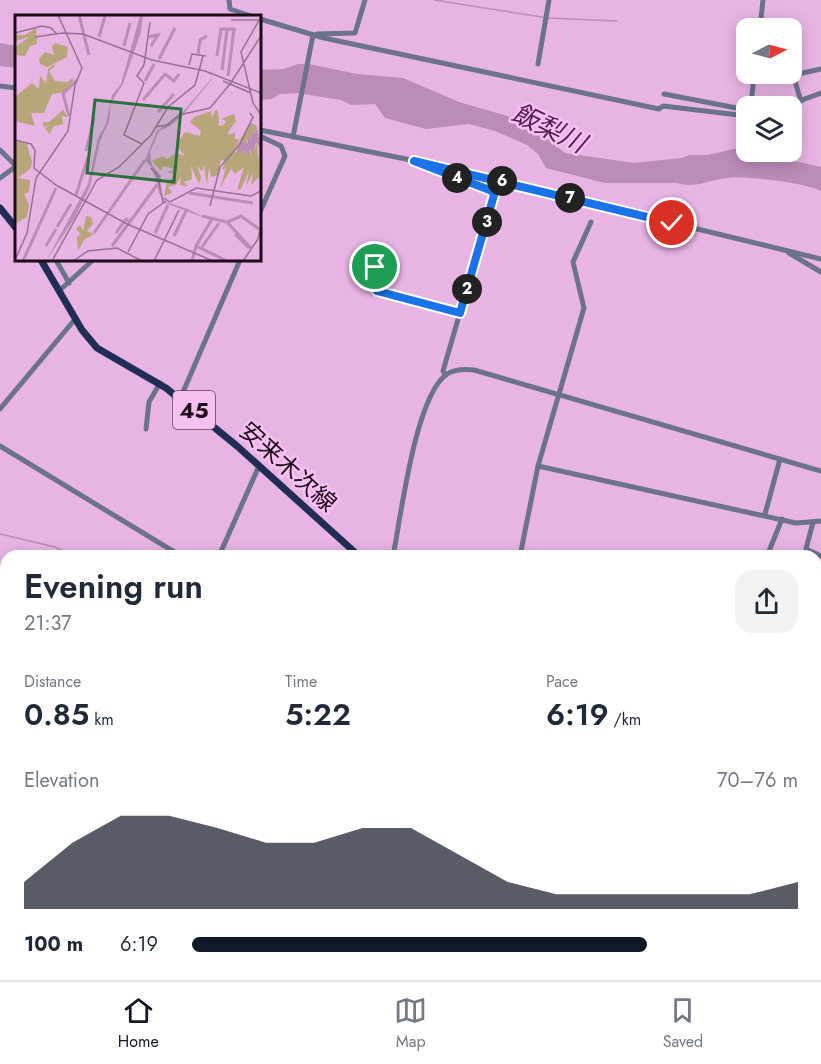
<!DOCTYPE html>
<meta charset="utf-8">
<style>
body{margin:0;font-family:Jost,"Noto Sans JP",sans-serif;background:#f2f2f3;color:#1f2937;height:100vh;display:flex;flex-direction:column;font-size:22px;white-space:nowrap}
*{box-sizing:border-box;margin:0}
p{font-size:20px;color:#747a83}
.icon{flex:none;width:33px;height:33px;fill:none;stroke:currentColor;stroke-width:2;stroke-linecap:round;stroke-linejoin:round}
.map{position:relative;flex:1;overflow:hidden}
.drawer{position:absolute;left:0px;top:550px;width:822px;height:430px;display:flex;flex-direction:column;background:#fff;border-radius:18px 18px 0 0;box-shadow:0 3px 15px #0003}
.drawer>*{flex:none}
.needle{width:39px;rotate:84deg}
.buttons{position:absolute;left:736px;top:18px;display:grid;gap:12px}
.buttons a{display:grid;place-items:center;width:66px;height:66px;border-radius:12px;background:#fff;box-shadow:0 3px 15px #0003;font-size:30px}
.pin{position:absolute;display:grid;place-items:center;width:51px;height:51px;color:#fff;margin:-26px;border:3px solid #fff;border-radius:50%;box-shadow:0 2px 6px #0007}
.km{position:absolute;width:30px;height:30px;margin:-15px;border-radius:50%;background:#222;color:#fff;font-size:16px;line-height:30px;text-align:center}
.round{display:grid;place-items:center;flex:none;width:63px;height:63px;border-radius:18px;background:#f2f2f3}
.headline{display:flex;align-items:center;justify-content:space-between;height:102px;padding:0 24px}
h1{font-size:33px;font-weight:600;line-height:45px}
.figures{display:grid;grid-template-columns:repeat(3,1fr);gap:9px;height:102px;padding:6px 24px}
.figures div{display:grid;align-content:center}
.figures b{font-size:30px;font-weight:600}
.figures small{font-size:16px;font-weight:400}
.figures p{font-size:16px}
.chart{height:168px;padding:12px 24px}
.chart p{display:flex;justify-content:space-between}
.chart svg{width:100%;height:108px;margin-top:6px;fill:#111827;opacity:.7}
ul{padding:0 24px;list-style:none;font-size:20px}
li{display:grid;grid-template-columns:96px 72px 1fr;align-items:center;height:45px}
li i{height:15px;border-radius:8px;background:#111827}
.tabs{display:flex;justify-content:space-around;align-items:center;height:84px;border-top:2px solid #e0e1e3;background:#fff;font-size:16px;color:#747a83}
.tabs a{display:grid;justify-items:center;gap:3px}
.tabs .current{color:#111827}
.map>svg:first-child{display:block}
.green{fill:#b7a679}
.water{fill:#bb8cb8}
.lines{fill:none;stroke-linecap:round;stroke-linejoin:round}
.stream{stroke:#bb8cb8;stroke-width:1.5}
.minor{stroke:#6a738b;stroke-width:5}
.major{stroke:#212d56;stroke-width:7}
.route-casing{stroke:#fff;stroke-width:12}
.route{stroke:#1a73e8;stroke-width:8}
.labels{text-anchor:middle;stroke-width:5;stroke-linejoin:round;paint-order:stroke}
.shield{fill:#f6c0f1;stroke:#5f425d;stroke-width:1.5}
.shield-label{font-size:22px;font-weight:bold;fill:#1e0c1d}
.street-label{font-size:24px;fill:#1e0c1d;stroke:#f6c0f1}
.water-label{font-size:26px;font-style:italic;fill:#561d54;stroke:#f6c0f1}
.inset-river{fill:none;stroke:#bb8cb8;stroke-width:3}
.inset-road{fill:none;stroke:#977194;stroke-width:1.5}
.view{fill:#2a703c;fill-opacity:0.15;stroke:#2a703c;stroke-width:3}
.inset-edge{fill:none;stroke:#1e0c1d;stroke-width:3}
</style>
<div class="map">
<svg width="821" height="980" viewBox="0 0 821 980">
<rect width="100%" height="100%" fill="#e8b4e4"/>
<!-- green -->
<g class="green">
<path d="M0,910L6,915V975H67L69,980H0Z"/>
<path d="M148,975H331V980H143Z"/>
<path d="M523,975H714L712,980H603L594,977L588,980H525Z"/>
</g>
<!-- water -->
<g class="water">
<path d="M0,43L16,46V68L0,66Z"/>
<path d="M298,64H305L299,93L280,94L272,99L260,100V70L284,69Z"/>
<path d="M309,64L357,74L403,78L459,102L511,117L543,135L565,153L634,163L682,158L689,155H708L738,148L821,167V191C804,182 748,176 728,178C710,179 696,189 677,183H605L546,168L538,154L527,145L495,131L469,124L426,129L385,118L375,104L351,105L341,100L303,94Z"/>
</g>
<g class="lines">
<!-- stream -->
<g class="stream">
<path d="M434,0L548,18L617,21"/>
<path d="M0,534L55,547L74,556"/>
<path d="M816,652L821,655"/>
<path d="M816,765L821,768"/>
<path d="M816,815L821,819"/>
<path d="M816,831L821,835"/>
<path d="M0,844L3,841"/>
</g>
<!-- minor -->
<g class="minor">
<path d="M229,0L230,9L251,16"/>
<path d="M260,19L324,38L659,109L663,106L747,116"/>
<path d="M760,28L763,0"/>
<path d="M317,34L355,33L365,0"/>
<path d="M538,64L549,0"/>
<path d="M793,75L801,101"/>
<path d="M754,77L775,79L821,69"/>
<path d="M0,86L16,88"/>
<path d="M664,94L747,110"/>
<path d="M751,106L754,75"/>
<path d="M785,106L821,93"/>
<path d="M260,130L421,162L821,259"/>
<path d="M260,136L281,146L285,156L260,212"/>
<path d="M293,137L313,35"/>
<path d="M0,150L14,164L16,171"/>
<path d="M423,165L492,191L494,195L443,371L446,375"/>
<path d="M0,178L15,167"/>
<path d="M789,253L821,272"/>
<path d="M24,260H25"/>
<path d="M56,260L69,283"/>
<path d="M371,264L378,270L375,288L377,291L460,313"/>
<path d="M60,290L93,260"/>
<path d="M180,399L240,260"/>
<path d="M0,409L76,318"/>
<path d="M146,429L149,402L160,383"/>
<path d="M0,446L181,556"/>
<path d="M538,466L796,523L821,521"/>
<path d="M765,514L780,459"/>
<path d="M813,522L806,549L821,556"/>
<path d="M219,556L259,466"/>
<path d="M393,556C401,517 415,396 447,374C455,369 464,369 474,370L821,471"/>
<path d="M520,556L538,466L584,308L573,262L591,222"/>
<path d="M767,556L782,519"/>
<path d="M0,641L6,644"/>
<path d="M816,641L821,634"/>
<path d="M0,801H6"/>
<path d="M0,837H6"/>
<path d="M816,852L821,844"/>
<path d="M0,892L6,893"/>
<path d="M816,953L821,958"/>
<path d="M816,965L821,962"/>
<path d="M517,975L520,980"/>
<path d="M723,975L728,980"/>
<path d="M773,975L781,980"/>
<path d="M760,980V975"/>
<path d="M794,980L802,975"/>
</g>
<!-- major -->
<g class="major">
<path d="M0,208L16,228"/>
<path d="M41,260L82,330L97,348L166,388L237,446L359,556"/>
<path d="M816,823L821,827"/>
</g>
</g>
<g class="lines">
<defs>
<path id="route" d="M375,267L378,274L375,288L377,291L460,313L494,195L492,191L414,161L672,223"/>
</defs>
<!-- route casing -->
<use href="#route" class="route-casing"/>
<!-- route -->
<use href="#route" class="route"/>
</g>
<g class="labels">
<!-- shield labels -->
<rect class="shield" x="173" y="391" width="42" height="38" rx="4.5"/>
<g class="shield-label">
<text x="194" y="418">45</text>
</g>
<!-- street labels -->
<g class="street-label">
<text transform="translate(288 467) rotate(42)" y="8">安来木次線</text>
</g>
<!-- water labels -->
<g class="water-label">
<text transform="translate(549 128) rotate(26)" y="9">飯梨川</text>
</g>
</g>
<!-- overview -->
<g transform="translate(15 15)">
<rect width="246" height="246" fill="#e8b4e4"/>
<path d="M21,13L22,29L15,31L10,41L0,40V44V32L14,22L0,26V20H10ZM40,28L53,32L52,42L33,52L25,49L24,44L30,37L39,40L37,32ZM40,49L39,52L34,56L40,66L52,67L58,63V67L49,77L37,79L29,98H16L20,111L0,106V82L17,68L24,74L25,60L31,69L33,54ZM201,94L203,97L204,107L203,111L209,110L206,115L211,106L206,104L219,99L221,106L213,117L214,120L220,117V124H224L221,132L235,107L242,111L240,119L235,117L236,123L231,125L233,129L226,126L219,137L228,136L237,141L234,135L239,136L242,128L246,169L244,162L236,170L238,158L231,171L234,156L226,174L222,175L229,152L220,159L216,154L205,173L211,153L207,155L210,147L206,144L203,160L196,162L194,151L192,170L189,150L187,156L182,151L186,162L184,169L176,151L177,164L169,167L173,171L165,170L166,161L161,170L153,172L157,178L149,181L152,167L161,160L152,157L160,154L148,151L146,156L137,146L148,141L152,144L161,138L170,141L161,130L170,117L185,121L186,116L175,107L179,102L196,96L197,102ZM48,95L53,102L47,101L48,109L39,111L35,119L30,114L35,109L29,113L28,107H34ZM0,126L12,129L17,147L16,153L3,163L15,165L14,177L9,179L14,190L12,202L0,209ZM71,201L76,202L78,209L72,216L79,219L69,225L63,236L62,222L66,219L61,214L65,210L68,216Z" fill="#b7a679"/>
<path d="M125,0H128L126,17L108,69L96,88L94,106L85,126L75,172L59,204L31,246L73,169L83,123L91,109L97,80L106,69ZM207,0L197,64L167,101L155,111L144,116L135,137L137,150L146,161L145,177L151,187L173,194L190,203L150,188L144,178L138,154L130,145L142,116L166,99L197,63ZM242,113L246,134L241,127L239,136L234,135L236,141L229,136L221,138L226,126L233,129L232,123L236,124L235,117L240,119Z" fill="#bb8cb8"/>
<path class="inset-river" d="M64,0L74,40M84,22L90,1M133,22L143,20L136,31M109,31L115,8M183,39L185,25L192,21M202,41L206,14H221M144,44L160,13M207,55L212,15M213,61L219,14M130,66L139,49M128,85L150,59L159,66L164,59M143,97L159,79M54,101L48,79L62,65M71,136L79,103M174,178L238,188M61,180L73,142M187,201L212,207L236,233M212,207L226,201L244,214M42,212L56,189M79,218L130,145M101,218L111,204L115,207M140,218L153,190M220,219L234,233M159,221L172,194M31,231L41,214M97,231L142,170M181,231L197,204M187,232L204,208M8,246L41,173M177,246L181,231L212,246"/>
<path class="inset-road" d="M246,2L226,37L238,88L246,100M216,5H244M0,18L27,11L36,13L42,19M20,22L47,18L68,19L137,45L190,56L246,78M174,50L177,39L191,41M208,66L236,78M215,69L246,21M140,112L152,110L164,100L195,93L215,69M0,125L16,129L20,135L19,153L41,170L112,209L198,246M127,129L109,120L129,68L122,61L129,50L135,7M136,153L143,161L148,188M149,183L155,187L181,173L236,181L246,176M195,191L205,152L225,129L238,102L235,98M113,237L133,199L151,186M0,245L12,218L21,163L53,116L60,70L67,53L43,0M37,246L82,165L104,152L136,120L153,92L180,70L188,41M58,246L73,236L102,233L127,246M139,246L164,195M228,246L243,224L246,211"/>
<path class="view" d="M80,85L166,94L159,167L72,158Z"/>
<rect width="246" height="246" class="inset-edge"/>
</g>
</svg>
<div class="buttons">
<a><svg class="needle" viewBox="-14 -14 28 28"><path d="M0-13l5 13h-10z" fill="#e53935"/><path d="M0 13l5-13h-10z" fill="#747a83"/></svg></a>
<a><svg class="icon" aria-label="layers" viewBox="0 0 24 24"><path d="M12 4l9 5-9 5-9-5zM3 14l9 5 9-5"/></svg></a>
</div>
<div class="pin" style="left:375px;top:267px;background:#1e9e55"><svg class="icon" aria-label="arrive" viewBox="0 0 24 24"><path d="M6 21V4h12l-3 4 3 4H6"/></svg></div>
<div class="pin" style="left:672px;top:223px;background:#d93025"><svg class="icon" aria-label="check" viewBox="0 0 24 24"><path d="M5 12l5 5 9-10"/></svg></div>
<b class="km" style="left:467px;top:289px">2</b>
<b class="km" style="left:487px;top:222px">3</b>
<b class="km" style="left:457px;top:178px">4</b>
<b class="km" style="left:502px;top:181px">6</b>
<b class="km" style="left:570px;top:198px">7</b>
<section class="drawer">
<div class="headline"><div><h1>Evening run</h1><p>21:37</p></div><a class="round"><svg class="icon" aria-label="share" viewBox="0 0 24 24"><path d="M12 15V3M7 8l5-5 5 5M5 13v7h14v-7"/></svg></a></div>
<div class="figures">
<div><p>Distance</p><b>0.85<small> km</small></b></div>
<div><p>Time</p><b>5:22</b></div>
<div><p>Pace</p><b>6:19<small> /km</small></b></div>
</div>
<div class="chart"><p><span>Elevation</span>70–76 m</p>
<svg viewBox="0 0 160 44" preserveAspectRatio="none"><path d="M0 44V33L10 17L20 6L30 6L40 11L50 17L60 17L70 11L80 11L90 22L100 33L110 38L120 38L130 38L140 38L150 38L160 33V44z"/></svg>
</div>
<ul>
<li><b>100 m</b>6:19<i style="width:75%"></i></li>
</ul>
</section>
</div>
<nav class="tabs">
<a class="current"><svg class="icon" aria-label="home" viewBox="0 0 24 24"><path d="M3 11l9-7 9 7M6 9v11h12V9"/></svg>Home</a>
<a><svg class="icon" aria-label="map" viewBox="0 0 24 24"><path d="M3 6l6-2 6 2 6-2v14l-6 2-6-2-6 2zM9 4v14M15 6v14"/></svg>Map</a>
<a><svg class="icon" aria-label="saved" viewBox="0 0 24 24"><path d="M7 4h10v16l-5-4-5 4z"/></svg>Saved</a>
</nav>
